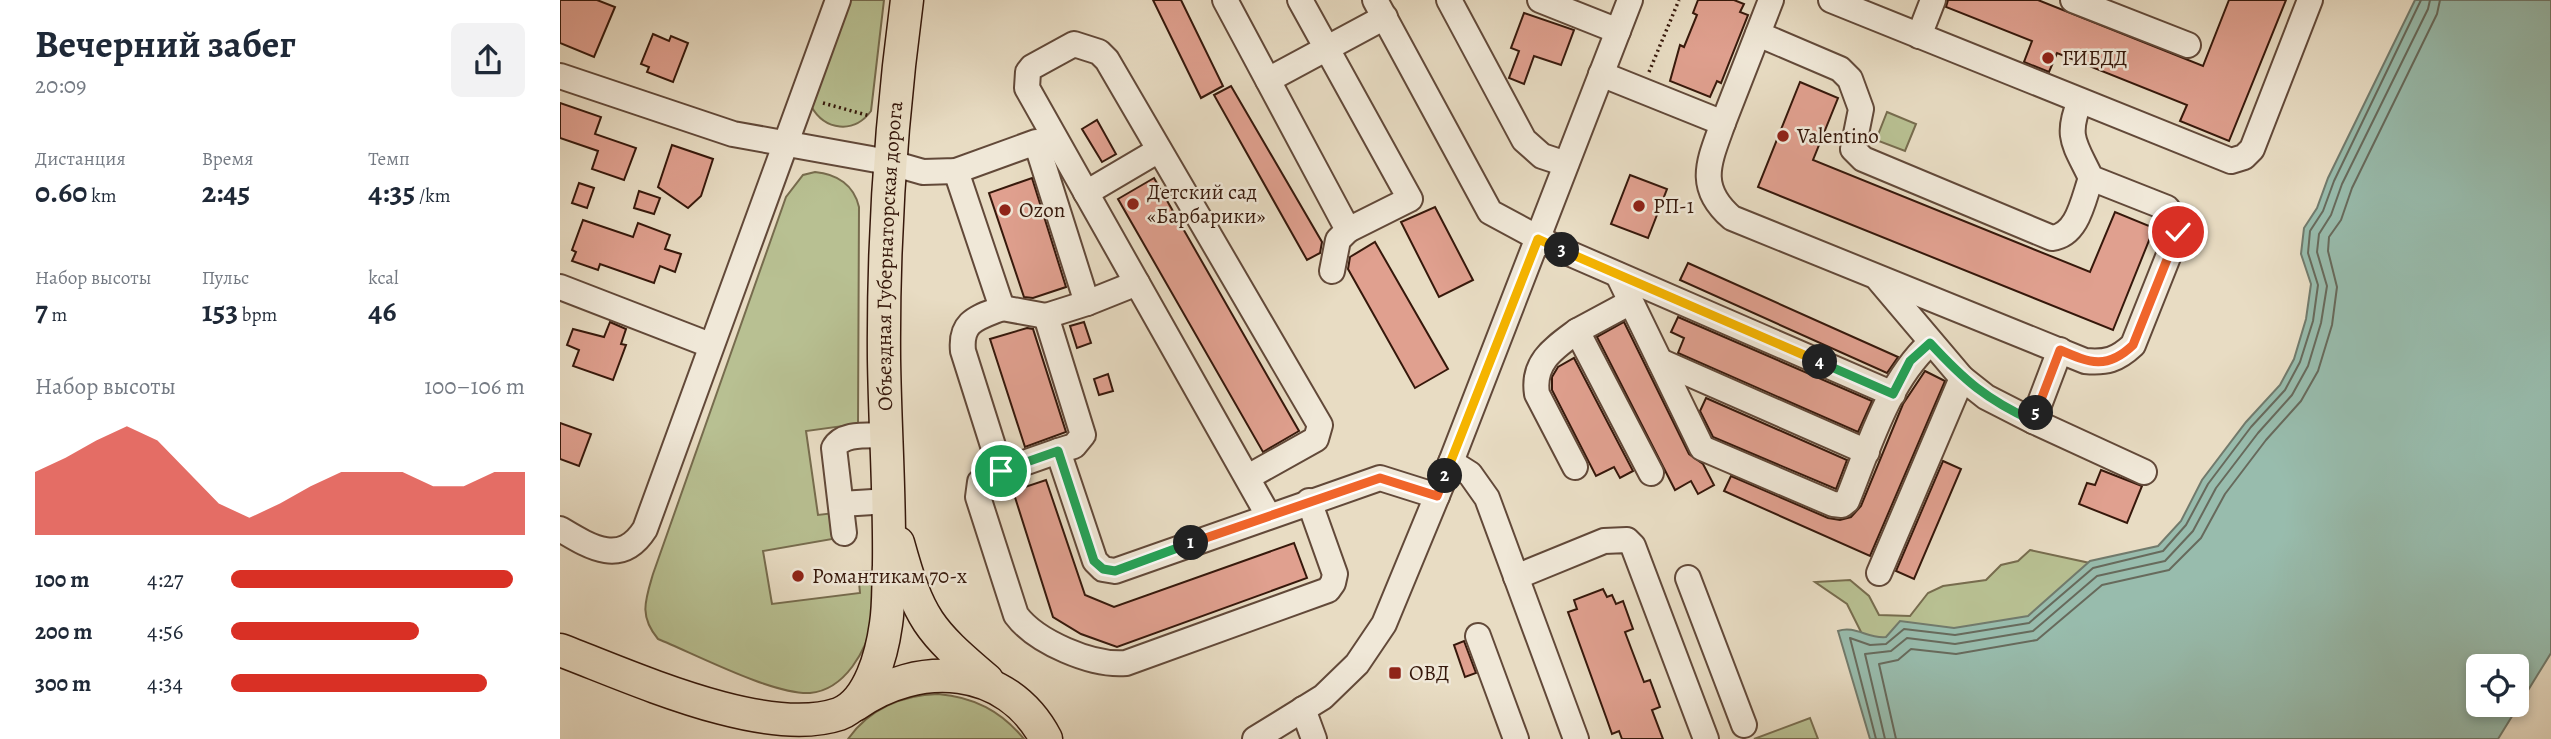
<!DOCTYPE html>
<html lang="ru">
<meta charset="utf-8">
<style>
body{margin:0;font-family:Alegreya,serif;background:#f2f2f3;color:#1f2937;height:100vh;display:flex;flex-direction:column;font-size:26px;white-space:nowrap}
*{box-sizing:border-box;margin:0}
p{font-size:23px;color:#747a83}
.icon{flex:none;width:38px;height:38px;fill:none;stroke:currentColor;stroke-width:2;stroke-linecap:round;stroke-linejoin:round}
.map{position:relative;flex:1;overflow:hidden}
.details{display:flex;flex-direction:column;background:#fff;width:560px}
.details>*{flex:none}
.buttons{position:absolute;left:1906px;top:654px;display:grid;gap:14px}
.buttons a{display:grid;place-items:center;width:63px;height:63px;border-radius:10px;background:#fff;box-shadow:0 4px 10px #0003;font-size:35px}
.pin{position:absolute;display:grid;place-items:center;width:60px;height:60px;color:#fff;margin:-30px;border:4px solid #fff;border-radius:50%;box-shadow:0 2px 7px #0007}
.km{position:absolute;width:35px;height:35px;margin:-18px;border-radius:50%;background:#222;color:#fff;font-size:19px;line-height:35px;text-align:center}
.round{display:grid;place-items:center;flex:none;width:74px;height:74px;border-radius:10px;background:#f2f2f3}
.head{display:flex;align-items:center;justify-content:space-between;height:119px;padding:0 35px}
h1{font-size:38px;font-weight:700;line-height:52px}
.metrics{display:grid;grid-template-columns:repeat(3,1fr);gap:10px;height:119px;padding:7px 35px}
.metrics div{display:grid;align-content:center}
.metrics b{font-size:30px;font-weight:700}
.metrics small{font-size:19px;font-weight:400}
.metrics p{font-size:19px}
.chart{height:196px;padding:14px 35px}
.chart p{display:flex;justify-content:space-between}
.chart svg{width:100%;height:126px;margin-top:7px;fill:#d93025;opacity:.7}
ul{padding:0 35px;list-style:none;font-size:23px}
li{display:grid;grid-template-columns:112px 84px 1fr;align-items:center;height:52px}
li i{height:18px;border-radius:9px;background:#d93025}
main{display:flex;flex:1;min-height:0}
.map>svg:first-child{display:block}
.green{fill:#b8c092;stroke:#776c4e;stroke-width:2}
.water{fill:#98bcad;stroke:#717a6c;stroke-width:2;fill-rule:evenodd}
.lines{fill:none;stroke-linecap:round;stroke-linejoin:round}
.shore{stroke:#676a5c;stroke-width:2}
.building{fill:#e0a08f;stroke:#36180b;stroke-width:2}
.minor-casing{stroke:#624939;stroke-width:28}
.major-casing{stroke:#36180b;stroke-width:35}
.path{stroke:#36180b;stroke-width:3.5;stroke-dasharray:2 3.5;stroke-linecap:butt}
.minor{stroke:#f0e8d8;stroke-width:24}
.major{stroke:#e8dcc3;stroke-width:32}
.split-1-casing{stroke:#fff;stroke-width:14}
.split-2-casing{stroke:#fff;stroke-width:14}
.split-3-casing{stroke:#fff;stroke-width:14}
.split-4-casing{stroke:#fff;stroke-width:14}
.split-5-casing{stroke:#fff;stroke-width:14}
.split-6-casing{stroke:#fff;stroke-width:14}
.split-1{stroke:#22a559;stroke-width:9}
.split-2{stroke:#f0652b;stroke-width:9}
.split-3{stroke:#f5b400;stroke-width:9}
.split-4{stroke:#f5b400;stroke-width:9}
.split-5{stroke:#22a559;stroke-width:9}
.split-6{stroke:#f0652b;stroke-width:9}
.poi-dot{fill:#8f2418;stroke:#f0e8d8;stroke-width:2.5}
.labels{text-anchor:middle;stroke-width:5;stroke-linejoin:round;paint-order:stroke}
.poi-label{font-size:21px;fill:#36180b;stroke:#f0e8d8;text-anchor:start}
.street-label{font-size:21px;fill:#36180b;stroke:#f0e8d8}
</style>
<main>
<section class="details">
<div class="head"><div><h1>Вечерний забег</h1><p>20:09</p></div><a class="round"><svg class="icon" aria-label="share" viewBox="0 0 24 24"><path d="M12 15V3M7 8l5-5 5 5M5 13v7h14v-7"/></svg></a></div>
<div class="metrics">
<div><p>Дистанция</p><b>0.60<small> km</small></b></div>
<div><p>Время</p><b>2:45</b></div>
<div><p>Темп</p><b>4:35<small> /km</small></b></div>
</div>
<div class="metrics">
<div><p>Набор высоты</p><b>7<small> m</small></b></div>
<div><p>Пульс</p><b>153<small> bpm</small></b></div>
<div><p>kcal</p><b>46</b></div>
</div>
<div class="chart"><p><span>Набор высоты</span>100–106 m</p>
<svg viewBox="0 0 160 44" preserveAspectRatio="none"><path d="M0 44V22L10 17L20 11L30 6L40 11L50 22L60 33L70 38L80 33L90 27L100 22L110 22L120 22L130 27L140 27L150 22L160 22V44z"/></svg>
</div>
<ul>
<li><b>100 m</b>4:27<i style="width:96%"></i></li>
<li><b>200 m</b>4:56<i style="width:64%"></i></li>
<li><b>300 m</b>4:34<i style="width:87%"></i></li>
</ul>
</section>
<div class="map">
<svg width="1991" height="739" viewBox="0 0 1991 739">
<rect width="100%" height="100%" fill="#e8dcc3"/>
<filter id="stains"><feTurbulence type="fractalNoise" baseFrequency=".00286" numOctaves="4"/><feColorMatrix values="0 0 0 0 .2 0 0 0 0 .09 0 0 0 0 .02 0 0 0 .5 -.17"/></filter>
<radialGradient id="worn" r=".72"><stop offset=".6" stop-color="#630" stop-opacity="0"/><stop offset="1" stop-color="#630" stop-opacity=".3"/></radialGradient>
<!-- green -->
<g class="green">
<path d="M286,0H324L311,111C294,134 265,131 251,106Z"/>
<path d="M1327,112L1356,124L1345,151L1316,140Z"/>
<path d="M255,172C277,174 294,185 299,207L298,424L246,431L258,515L274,513L278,538L203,551L212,604L300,593L298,572L312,571C312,586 316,604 313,619C307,650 285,690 250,693C213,695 135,654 98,639C79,616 85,601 93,574L226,197L243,175Z"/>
<path d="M1470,550L1539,565L1485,635L1345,652L1303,636L1287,604L1255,582L1290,580L1309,596L1319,615L1350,616L1368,593L1383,586L1426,580L1441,565L1458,561Z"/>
<path d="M378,694C414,697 441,711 464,739H288C309,709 342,695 378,694Z"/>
<path d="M1250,718L1258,739H1194Z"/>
</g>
<!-- water -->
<path class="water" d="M1855,0H1991V653L1938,739H1310L1278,631C1295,625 1308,639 1326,637L1340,621L1394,628L1468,616L1530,561L1598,546L1621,521L1642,480L1686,422L1720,385L1734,359L1746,319L1751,284L1741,254L1744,228L1757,208L1768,178ZM1918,667H1956V705H1918Z"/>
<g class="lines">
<!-- shore -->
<g class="shore">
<path d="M1316,739L1290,638L1310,645L1326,644L1344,629L1395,635L1469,623L1533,568L1603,551L1626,525L1648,484L1691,427L1725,390L1740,362L1753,321L1758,285L1748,253L1750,231L1763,211L1774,181L1861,0"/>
<path d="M1325,739L1305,654L1331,651L1347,638L1395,644L1473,631L1537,576L1605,561L1633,531L1656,488L1698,433L1732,395L1748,366L1761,323L1767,286L1757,252L1759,234L1771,215L1782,184L1868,9L1870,0"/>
<path d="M1336,739L1319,664L1338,660L1351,649L1396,654L1477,640L1542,585L1609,570L1641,538L1665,494L1706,440L1741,401L1758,371L1772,325L1777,287L1768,251L1769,237L1781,220L1792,188L1877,14L1880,0"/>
</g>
</g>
<!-- building -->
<g class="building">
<path d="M0,0H37L55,7L34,57L0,43Z"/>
<path d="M593,0H621L663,86L641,98Z"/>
<path d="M1138,0H1174L1184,4L1180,12L1188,15L1161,83L1157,81L1150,97L1110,81L1120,45L1124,47L1137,15L1133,13Z"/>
<path d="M1388,0H1478L1643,66L1669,0H1726L1669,141L1620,121L1627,105L1497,53L1489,72L1464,62L1472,41L1386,7Z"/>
<path d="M964,13L1014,30L1001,65L974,56L964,84L949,78L959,51L951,48Z"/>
<path d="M93,34L109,41L111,36L128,43L113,82L87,72L89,67L81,64Z"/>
<path d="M1240,82L1278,98L1253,160L1530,272L1555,212L1594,228L1553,330L1198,187Z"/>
<path d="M671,86L762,242L760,253L747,260L654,95Z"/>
<path d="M0,103L41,117L35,134L76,148L64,180L32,169L38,151L0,138Z"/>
<path d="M537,120L556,154L542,162L522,129Z"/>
<path d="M112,145L153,159L141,196L128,208L98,187Z"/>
<path d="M1070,175L1107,189L1088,238L1051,224Z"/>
<path d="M472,178L506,287L473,298L464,297L429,193Z"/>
<path d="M594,178L739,431L703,452L558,199Z"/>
<path d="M19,183L34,188L27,208L12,203Z"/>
<path d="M79,191L100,198L94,214L74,208Z"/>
<path d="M875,207L913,280L879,297L841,222Z"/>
<path d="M23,220L73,237L78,223L110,235L105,249L121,254L115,272L100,266L94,283L40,264L38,270L12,261L16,252L12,250Z"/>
<path d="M815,242L888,369L855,388L788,269L790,257Z"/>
<path d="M1128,263L1338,357L1327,373L1120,280Z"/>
<path d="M1118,317L1312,401L1298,432L1118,353L1124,338L1111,332Z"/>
<path d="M50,322L66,329L61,344L66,345L53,380L13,366L19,350L7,345L13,329L44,337Z"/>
<path d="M524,322L531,343L517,348L510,326Z"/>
<path d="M1064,322L1129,454L1143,464L1154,485L1138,494L1131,481L1115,490L1037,337Z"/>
<path d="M467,328L473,329L506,432L465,447L430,339Z"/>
<path d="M1014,358L1073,471L1060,478L1054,467L1036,476L992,390V377L998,367Z"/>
<path d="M1365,371L1385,381L1310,556L1164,491L1171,476L1268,518L1280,520L1291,517L1301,506L1343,404Z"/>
<path d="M548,374L553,391L539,395L534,379Z"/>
<path d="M1146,398L1287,460L1276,489L1153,437L1140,411Z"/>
<path d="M0,423L31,434L19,466L0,459Z"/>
<path d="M1383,461L1401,469L1354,579L1336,571Z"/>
<path d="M1541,470L1582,486L1567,523L1519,504L1527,483L1535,485Z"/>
<path d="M486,480L525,595L554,607L734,543L747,578L557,647L521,634L493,617L453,491Z"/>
<path d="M1043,589L1047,597L1052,595L1056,604L1063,601L1073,629L1065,632L1071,648L1084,682L1090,680L1100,707L1092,710L1103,739H1062L1059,731L1052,734L1046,717L1008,612L1017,609L1014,600Z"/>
<path d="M904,641L916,673L905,677L894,645Z"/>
</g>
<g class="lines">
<defs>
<g id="minor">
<path d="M665,0L788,230L778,240L772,271"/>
<path d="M740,0L850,199L788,230"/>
<path d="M815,0L930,212L997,248L1333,394"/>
<path d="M889,0L964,140L982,156L1006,164"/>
<path d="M980,0L1058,31"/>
<path d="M1271,0L1671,161L1684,157L1692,149L1750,0"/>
<path d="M1513,0L1628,45"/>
<path d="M1198,34L1280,69L1290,79L1301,109L1293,149L1303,159L1492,238C1518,235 1523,200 1531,178"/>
<path d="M1359,36L1373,0"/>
<path d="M1041,74L1163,123C1149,162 1136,187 1172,218L1525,361C1546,363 1557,360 1573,345L1618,232L1615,219L1607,208L1531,178C1515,144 1505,137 1520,101"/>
<path d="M0,76L173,134L328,162L363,172L396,171L476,142L527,303L486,316L523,435L514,446L498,451L535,561L543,569L555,571L820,478L877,496"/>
<path d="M708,80L825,17"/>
<path d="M1163,123L1211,0"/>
<path d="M396,171L442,308C417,318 400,321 403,351L441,471L420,482L418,497L456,615C476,642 532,666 566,663L768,590L773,583L775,574L749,501"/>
<path d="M526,193L599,150"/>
<path d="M1058,275L1142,448L1273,504L1282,505L1287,501C1309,447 1327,383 1370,343"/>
<path d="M1319,280L1402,378"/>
<path d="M577,283L467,88L468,72L472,67L514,44L539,52L547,60L760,425L756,439L688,477"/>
<path d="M0,287L150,345"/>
<path d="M527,303L577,283L708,515"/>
<path d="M1069,303L1017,331L1091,473"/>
<path d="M442,308L486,316"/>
<path d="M1500,350L1473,421L1584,472"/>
<path d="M1100,361L1307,452"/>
<path d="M891,462L910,474L927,498L1016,739"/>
<path d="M1015,467L977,394C972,362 994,348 1017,331"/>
<path d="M441,471L498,451"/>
<path d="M281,504L329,501"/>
<path d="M0,529C30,547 61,567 85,529L278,0"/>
<path d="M284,533L274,448C283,432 309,436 326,435"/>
<path d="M1319,573L1402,378L1426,397L1473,421"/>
<path d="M956,577L1044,541L1067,540L1073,546L1146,739"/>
<path d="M1128,578L1184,725"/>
<path d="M918,636L956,739"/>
<path d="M743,709L754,739"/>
<path d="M695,739L763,697L797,664L824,624L891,462L1070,0"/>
</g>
<g id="major">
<path d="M338,543C359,619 368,630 427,680"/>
<path id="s1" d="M0,650C72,677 205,739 279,714C310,702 322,653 326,624C329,605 328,585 329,565C330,497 325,428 324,359C323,238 331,120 347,0"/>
<path d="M295,705C358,660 447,664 486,739"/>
</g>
</defs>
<!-- minor casing -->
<use href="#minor" class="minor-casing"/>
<!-- major casing -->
<use href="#major" class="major-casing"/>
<!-- path -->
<g class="path">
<path d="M1089,72L1119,0"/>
<path d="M263,103L310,116"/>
</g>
<!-- minor -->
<use href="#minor" class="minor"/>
<!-- major -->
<use href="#major" class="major"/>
</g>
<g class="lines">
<defs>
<path id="split-1" d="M441,471L498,451L534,561L543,569L555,571L631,543"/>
<path id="split-2" d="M631,543L820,478L877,496L885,476"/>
<path id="split-3" d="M885,476L978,239L1002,250"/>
<path id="split-4" d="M1002,250L1260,362"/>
<path id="split-5" d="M1260,362L1333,394L1350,361L1370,343C1405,381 1426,399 1473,421L1476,413"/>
<path id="split-6" d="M1476,413L1500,350C1530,363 1547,370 1573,345L1618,232"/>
</defs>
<!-- split-1 casing -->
<use href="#split-1" class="split-1-casing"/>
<!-- split-2 casing -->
<use href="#split-2" class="split-2-casing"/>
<!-- split-3 casing -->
<use href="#split-3" class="split-3-casing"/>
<!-- split-4 casing -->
<use href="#split-4" class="split-4-casing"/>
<!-- split-5 casing -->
<use href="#split-5" class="split-5-casing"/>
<!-- split-6 casing -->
<use href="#split-6" class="split-6-casing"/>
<!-- split-1 -->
<use href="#split-1" class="split-1"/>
<!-- split-2 -->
<use href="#split-2" class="split-2"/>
<!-- split-3 -->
<use href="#split-3" class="split-3"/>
<!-- split-4 -->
<use href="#split-4" class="split-4"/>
<!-- split-5 -->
<use href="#split-5" class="split-5"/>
<!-- split-6 -->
<use href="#split-6" class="split-6"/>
</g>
<!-- markers -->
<g class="poi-dot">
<circle cx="1488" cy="58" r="7"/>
<circle cx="1223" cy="136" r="7"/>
<circle cx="573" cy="204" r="7"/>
<circle cx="1079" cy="206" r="7"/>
<circle cx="445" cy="210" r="7"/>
<circle cx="238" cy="576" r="7"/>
<rect x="828" y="666" width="14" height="14" rx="3.5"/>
</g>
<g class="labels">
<!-- poi labels -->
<g class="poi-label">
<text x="1502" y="65">ГИБДД</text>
<text x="1237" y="143">Valentino</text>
<text x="587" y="199">Детский сад<tspan x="587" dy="24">«Барбарики»</tspan></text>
<text x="1093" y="213">РП-1</text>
<text x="459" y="217">Ozon</text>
<text x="252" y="583">Романтикам 70-х</text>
<text x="849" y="680">ОВД</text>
</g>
<!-- street labels -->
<g class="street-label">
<text dy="7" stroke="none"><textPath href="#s1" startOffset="765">Объездная Губернаторская дорога</textPath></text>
</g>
</g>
<rect width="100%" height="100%" filter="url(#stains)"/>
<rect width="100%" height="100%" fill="url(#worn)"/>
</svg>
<div class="buttons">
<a><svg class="icon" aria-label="locate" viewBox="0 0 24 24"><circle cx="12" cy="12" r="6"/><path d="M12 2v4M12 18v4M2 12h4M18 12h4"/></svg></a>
</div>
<div class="pin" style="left:441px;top:471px;background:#1e9e55"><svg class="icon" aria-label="arrive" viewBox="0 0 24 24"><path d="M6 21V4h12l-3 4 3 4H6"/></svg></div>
<div class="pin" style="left:1618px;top:232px;background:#d93025"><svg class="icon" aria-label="check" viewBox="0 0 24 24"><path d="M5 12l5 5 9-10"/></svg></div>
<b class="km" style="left:631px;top:543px">1</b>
<b class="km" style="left:885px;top:476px">2</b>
<b class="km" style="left:1002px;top:250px">3</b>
<b class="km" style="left:1260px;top:362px">4</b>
<b class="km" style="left:1476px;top:413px">5</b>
</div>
</main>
